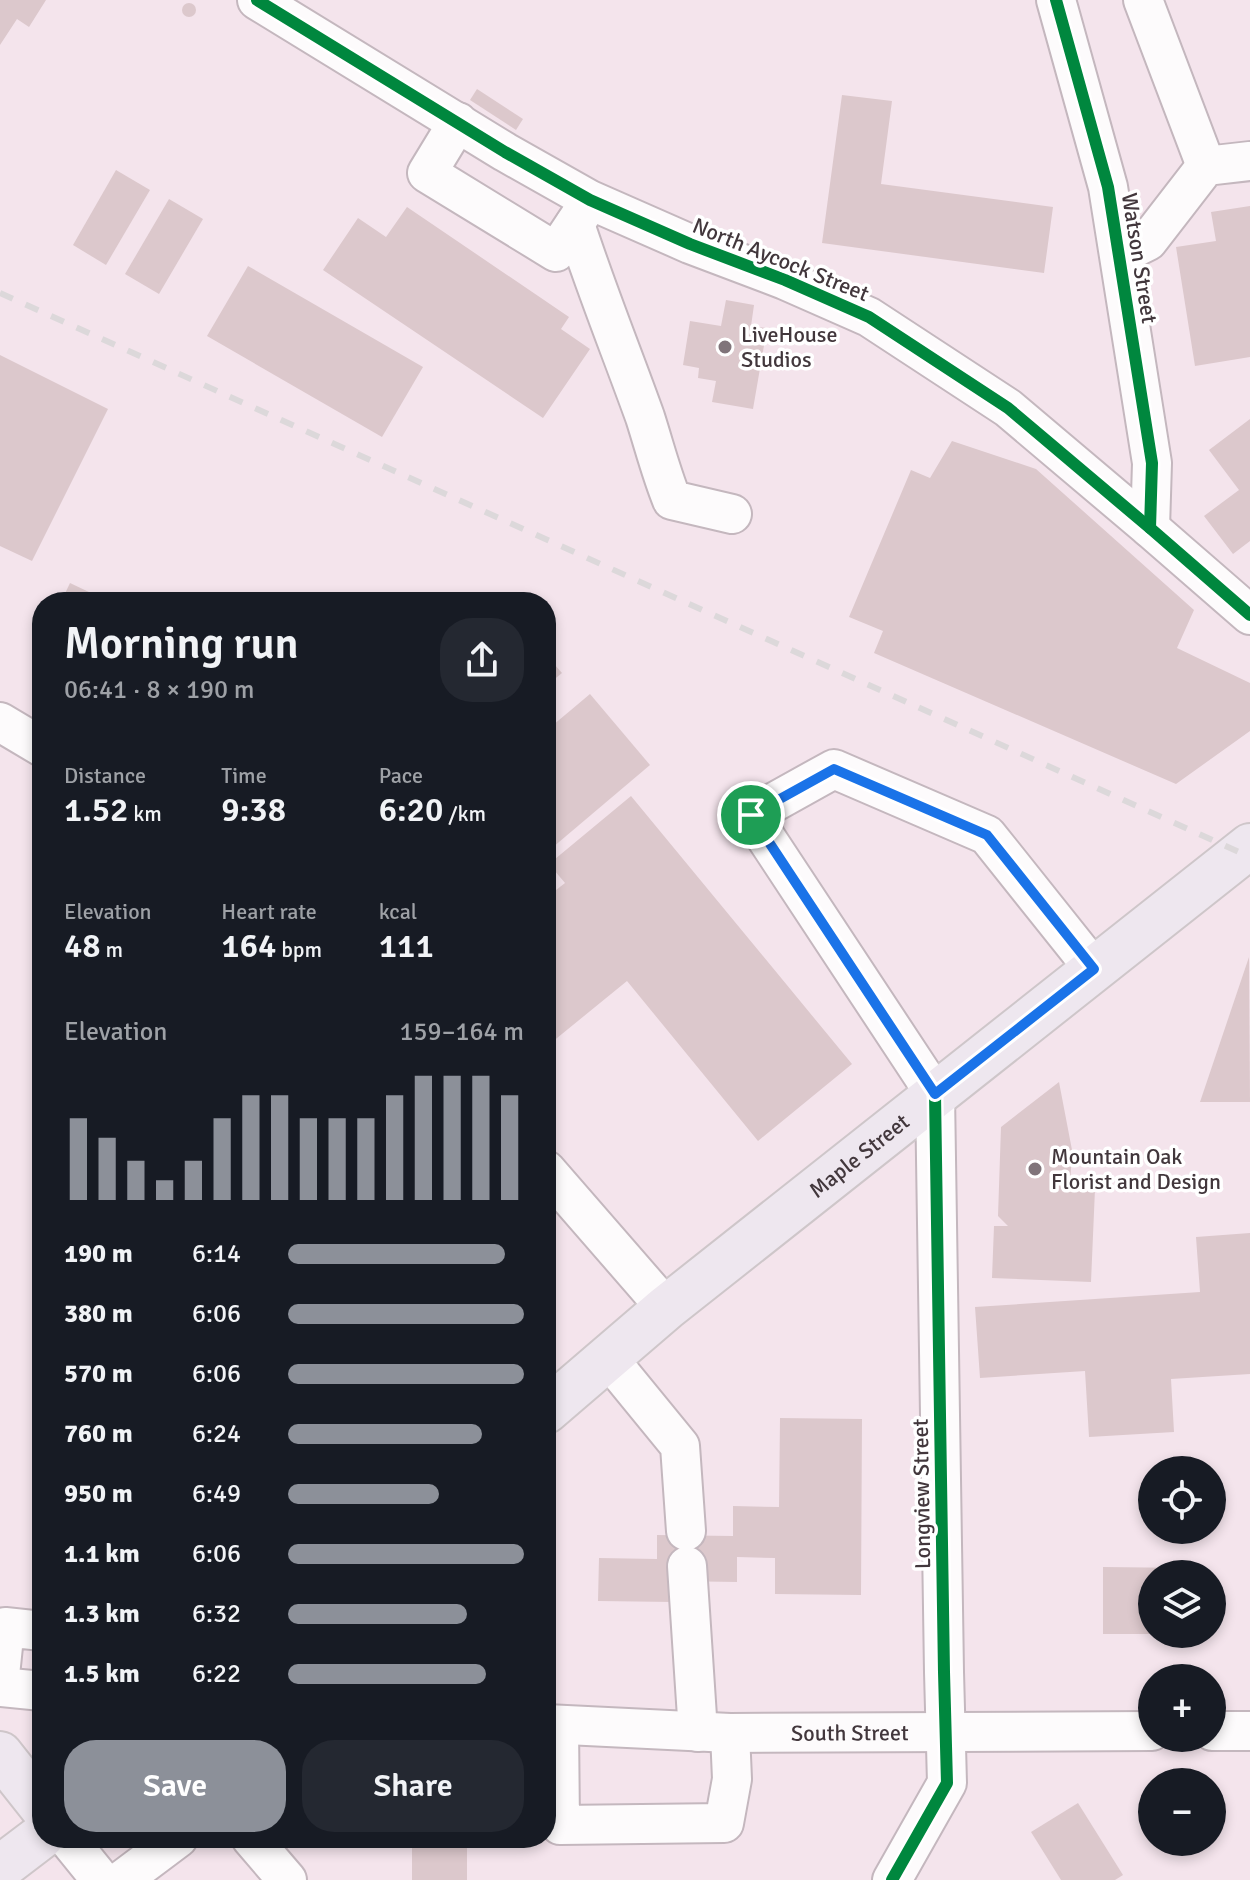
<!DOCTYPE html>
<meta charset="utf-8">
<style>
body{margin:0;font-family:Signika,sans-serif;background:#242831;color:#f1f3f6;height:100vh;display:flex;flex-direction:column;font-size:30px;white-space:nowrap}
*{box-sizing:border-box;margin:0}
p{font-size:26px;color:#9ea1a6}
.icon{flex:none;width:44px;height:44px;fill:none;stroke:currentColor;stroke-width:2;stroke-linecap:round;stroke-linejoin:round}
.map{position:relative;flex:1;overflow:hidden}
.sheet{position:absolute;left:32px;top:592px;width:524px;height:1256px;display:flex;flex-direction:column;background:#171b24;border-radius:32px;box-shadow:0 4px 12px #0003}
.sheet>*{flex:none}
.tools{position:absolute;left:1138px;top:1456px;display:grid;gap:16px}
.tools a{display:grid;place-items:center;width:88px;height:88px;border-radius:50%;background:#171b24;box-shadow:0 4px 12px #0003;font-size:40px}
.pin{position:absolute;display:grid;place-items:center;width:68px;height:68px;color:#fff;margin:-34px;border:4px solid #fff;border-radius:50%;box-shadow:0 2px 8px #0007}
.round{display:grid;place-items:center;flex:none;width:84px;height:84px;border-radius:32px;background:#242831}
.summary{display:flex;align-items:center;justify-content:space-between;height:136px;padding:0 32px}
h1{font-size:44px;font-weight:600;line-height:60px}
.metrics{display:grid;grid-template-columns:repeat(3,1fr);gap:12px;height:136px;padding:8px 32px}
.metrics div{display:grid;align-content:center}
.metrics b{font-size:34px;font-weight:600}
.metrics small{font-size:22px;font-weight:400}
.metrics p{font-size:22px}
.chart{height:224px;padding:16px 32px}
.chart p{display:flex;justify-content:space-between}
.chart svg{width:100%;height:144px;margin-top:8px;stroke:#8c9099;stroke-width:6}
.button{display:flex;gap:16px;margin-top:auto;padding:16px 32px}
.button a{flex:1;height:92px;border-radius:32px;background:#8c9099;color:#fff;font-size:32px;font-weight:600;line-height:92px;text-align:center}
.button a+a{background:#242831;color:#f1f3f6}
ul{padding:0 32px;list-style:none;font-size:26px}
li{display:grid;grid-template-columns:128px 96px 1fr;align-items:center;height:60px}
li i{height:20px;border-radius:10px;background:#8c9099}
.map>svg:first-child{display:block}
.building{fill:#dcc8cc}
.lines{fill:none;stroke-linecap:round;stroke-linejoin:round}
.minor-casing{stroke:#c4b7be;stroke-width:42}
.major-casing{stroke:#cec6c9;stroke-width:48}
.minor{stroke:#fdfbfc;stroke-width:38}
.major{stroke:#eee7ef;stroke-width:44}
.rail{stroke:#dcd8da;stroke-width:6;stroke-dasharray:14 14;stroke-linecap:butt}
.cycleway-casing{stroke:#fff;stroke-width:17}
.cycleway{stroke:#00873e;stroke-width:12}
.route-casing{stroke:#fff;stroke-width:16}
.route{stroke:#1a73e8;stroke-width:10}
.poi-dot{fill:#80747a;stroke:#fff;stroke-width:3}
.labels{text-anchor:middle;stroke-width:7;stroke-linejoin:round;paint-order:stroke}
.street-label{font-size:22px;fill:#42373c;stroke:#fff}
.poi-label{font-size:22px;fill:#42373c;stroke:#fff;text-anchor:start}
</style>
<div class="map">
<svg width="1250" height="1880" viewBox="0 0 1250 1880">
<rect width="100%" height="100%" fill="#f4e4ec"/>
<!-- building -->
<g class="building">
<path d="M0,0H46L29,27L17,19L0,45Z"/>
<circle cx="189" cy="10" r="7"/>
<path d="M477,89L523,119L516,130L470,100Z"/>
<path d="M842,95L892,101L881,184L1053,207L1044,273L822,243Z"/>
<path d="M116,170L150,190L106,265L73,245Z"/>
<path d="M169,199L203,219L159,294L125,274Z"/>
<path d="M1250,206V357L1195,366L1176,247L1216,241L1211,212Z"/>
<path d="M407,207L569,317L561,329L590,349L543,418L323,270L358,218L386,237Z"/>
<path d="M248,266L423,367L382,437L207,336Z"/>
<path d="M726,300L754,305L751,326L767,328L753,409L712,402L716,381L698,378L699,368L683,365L690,321L721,326Z"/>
<path d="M0,355L108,409L32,561L0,546Z"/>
<path d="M1250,419V541L1233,554L1204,516L1239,490L1209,450Z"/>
<path d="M952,441L1036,469L1194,610L1177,648L1250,683V731L1176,784L874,653L883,631L849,617L911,470L930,478Z"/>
<path d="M70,583L110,602H61Z"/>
<path d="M546,655L562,673L546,686Z"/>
<path d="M590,694L650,765L546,853V731Z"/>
<path d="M631,796L852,1064L758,1141L627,981L546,1047V898L565,883L549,864Z"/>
<path d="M1249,957L1250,1102H1200Z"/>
<path d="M1059,1082L1072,1150L1070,1188L1095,1189L1091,1282L992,1278L994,1226H1008L998,1216L1001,1127Z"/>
<path d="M1250,1233V1374L1171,1379L1174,1432L1089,1437L1085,1371L980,1378L975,1307L1200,1292L1196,1237Z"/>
<path d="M780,1418L862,1419L861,1595L775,1594V1558L737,1557V1582L673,1581V1602L598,1601L599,1558L657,1559V1535L733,1536V1506L779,1507Z"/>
<path d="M1103,1567L1192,1568V1574H1152V1634H1103Z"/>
<path d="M1078,1803L1123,1875L1115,1880H1061L1031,1832Z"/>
<rect x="412" y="1838" width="55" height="42"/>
</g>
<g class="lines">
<defs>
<g id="minor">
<path d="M257,0L505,152L590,200L690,244L785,280L869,317L1008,408L1150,528L1250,615"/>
<path d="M1056,0L1108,187L1152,463L1150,528"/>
<path d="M1143,0L1206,166"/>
<path d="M458,122L427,173L556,252L584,210"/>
<path d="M575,224C596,289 622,353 645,417C654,445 661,473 672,500L732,514"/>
<path d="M1120,255L1148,241L1206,166L1250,161"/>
<path d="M0,722L42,747"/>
<path d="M546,1170L666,1308"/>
<path d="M608,1358L680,1446L686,1531"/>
<path d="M687,1566L698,1732"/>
<path d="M0,1675L5,1627L42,1631"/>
<path d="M0,1687L42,1691"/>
<path id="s1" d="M546,1724L730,1733L1152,1731"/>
<path d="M559,1725L560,1825L724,1823L732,1779L730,1733"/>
<path d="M1212,1731H1250"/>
<path d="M67,1838L101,1880"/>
<path d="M251,1838L287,1880"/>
<path d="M122,1880L178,1838"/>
<path d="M892,1880L947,1783L944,1672L935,1094L751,815L834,769L987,835L1094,969"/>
</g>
<g id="major">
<path id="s2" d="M546,1411L666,1308L1250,846"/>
<path d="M0,1754L42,1807"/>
<path d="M0,1868L42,1836"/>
</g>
</defs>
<!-- minor casing -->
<use href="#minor" class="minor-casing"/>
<!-- major casing -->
<use href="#major" class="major-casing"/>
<!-- minor -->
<use href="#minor" class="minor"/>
<!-- major -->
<use href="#major" class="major"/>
<!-- rail -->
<path class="rail" d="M0,293L1250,857"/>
<defs>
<g id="cycleway">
<path d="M257,0L505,152L590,200L690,244L785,280L869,317L1008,408L1150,528L1250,615"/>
<path d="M1056,0L1108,187L1152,463L1150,528"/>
<path d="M892,1880L947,1783L944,1672L935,1094"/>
</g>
</defs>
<!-- cycleway casing -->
<use href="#cycleway" class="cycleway-casing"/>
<!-- cycleway -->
<use href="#cycleway" class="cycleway"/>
</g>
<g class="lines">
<defs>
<path id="route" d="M834,769L987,835L1094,969L935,1094L751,815Z"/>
</defs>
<!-- route casing -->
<use href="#route" class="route-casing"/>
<!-- route -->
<use href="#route" class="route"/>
</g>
<!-- markers -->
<g class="poi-dot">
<circle cx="725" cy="347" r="8"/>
<circle cx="1035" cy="1169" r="8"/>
</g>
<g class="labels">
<!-- street labels -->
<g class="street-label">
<text transform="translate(1140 258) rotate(81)" y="8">Watson Street</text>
<text transform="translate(781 259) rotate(22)" y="8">North Aycock Street</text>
<text dy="8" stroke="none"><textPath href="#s2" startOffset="404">Maple Street</textPath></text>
<text transform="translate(921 1494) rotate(-91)" y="8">Longview Street</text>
<text dy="8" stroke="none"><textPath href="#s1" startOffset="304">South Street</textPath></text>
</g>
<!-- poi labels -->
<g class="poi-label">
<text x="741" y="342">LiveHouse<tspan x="741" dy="25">Studios</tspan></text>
<text x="1051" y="1164">Mountain Oak<tspan x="1051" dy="25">Florist and Design</tspan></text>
</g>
</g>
</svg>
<div class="tools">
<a><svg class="icon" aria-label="locate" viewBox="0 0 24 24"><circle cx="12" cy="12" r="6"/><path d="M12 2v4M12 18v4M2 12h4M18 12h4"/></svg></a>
<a><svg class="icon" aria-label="layers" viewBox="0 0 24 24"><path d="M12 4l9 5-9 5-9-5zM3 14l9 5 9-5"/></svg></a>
<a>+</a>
<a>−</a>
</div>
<div class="pin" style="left:751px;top:815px;background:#1e9e55"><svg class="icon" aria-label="arrive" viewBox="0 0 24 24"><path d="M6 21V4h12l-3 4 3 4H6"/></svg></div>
<section class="sheet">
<div class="summary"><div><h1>Morning run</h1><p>06:41 · 8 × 190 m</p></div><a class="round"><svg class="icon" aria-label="share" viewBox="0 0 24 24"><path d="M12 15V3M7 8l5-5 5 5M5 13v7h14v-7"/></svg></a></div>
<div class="metrics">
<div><p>Distance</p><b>1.52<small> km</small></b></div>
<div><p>Time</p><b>9:38</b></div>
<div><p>Pace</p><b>6:20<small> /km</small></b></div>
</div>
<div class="metrics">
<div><p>Elevation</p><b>48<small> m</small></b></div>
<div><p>Heart rate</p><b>164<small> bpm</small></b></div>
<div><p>kcal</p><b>111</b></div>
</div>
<div class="chart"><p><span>Elevation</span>159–164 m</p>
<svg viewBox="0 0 160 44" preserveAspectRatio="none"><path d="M5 44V19M15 44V25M25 44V32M35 44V38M45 44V32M55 44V19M65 44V12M75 44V12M85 44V19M95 44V19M105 44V19M115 44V12M125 44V6M135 44V6M145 44V6M155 44V12"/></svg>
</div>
<ul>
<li><b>190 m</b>6:14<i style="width:92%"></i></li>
<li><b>380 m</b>6:06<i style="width:100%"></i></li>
<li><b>570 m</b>6:06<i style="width:100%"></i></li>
<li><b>760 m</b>6:24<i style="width:82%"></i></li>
<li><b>950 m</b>6:49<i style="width:64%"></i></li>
<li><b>1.1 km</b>6:06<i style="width:100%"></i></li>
<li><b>1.3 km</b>6:32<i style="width:76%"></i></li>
<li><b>1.5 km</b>6:22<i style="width:84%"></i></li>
</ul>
<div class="button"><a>Save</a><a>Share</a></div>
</section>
</div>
